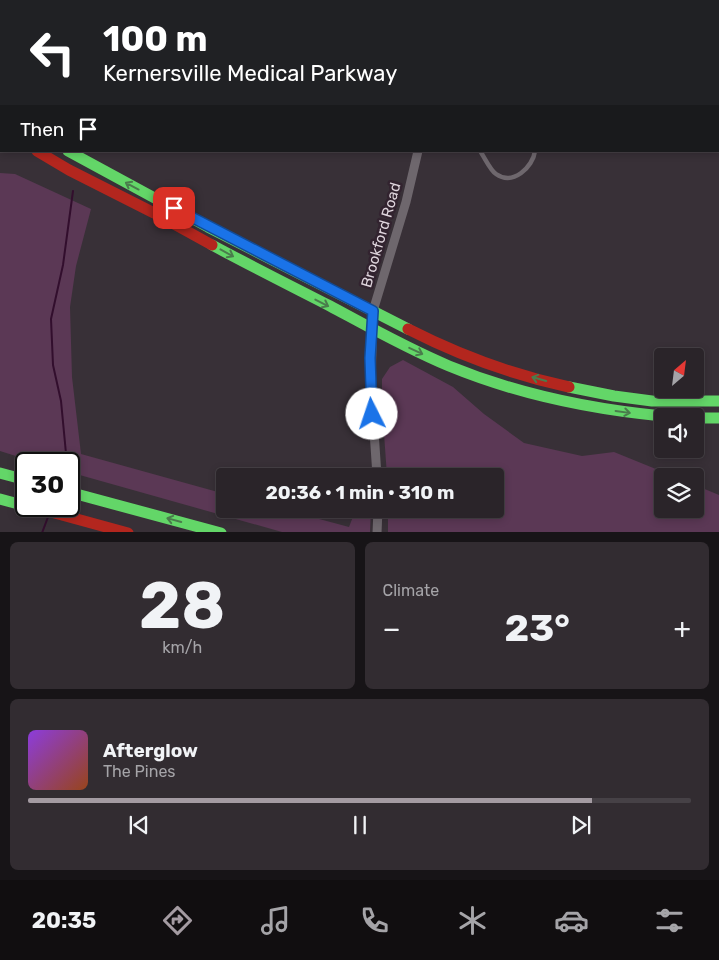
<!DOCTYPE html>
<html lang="en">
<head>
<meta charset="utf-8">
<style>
	body { margin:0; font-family:Rubik,sans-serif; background:#322c31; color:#f1f3f6; height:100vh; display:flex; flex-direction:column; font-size:19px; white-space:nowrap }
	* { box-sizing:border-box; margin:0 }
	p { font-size:16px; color:#a5a4a8 }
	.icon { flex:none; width:28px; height:28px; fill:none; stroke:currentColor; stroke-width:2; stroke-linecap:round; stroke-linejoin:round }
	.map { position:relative; height:532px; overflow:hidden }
	.sheet { display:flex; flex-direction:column; gap:10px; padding:10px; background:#171417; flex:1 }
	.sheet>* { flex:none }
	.guide { position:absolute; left:0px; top:0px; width:720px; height:152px; box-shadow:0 2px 8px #0003,0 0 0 1px #464146; background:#202124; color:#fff; overflow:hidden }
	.needle { width:32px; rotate:28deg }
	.fabs { position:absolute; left:654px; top:348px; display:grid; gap:10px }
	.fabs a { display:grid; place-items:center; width:50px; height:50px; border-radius:5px; background:#2a2429; box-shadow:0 2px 8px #0003,0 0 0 1px #464146; font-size:25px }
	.speed { position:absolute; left:15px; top:452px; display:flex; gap:10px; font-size:25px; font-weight:700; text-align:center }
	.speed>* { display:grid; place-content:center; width:65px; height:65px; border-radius:50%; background:#2a2429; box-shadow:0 2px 8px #0003,0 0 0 1px #464146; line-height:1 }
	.speed .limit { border:2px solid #111; border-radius:8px; background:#fff; color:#111 }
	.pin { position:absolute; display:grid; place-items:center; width:42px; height:42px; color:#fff; margin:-21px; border-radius:10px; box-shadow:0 2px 8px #0006 }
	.me { position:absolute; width:55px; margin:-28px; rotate:356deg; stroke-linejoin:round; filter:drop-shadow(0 0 4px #0008) }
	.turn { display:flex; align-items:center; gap:18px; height:105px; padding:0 20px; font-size:22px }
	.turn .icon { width:65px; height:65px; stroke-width:2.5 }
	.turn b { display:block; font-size:35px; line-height:42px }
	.then { display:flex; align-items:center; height:48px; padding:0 20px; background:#0003; gap:10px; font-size:19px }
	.big { font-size:38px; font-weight:700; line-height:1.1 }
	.sheet .card { flex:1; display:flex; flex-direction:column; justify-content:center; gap:8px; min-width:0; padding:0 18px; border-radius:8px; background:#322c31 }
	.sheet .dial { align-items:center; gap:0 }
	.dial b { font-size:65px; line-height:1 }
	.song { display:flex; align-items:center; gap:15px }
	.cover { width:60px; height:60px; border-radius:8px; background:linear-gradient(135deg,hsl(270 70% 55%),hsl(20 70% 35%)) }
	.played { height:5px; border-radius:2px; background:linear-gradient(90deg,#a49ba2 85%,#464146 85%) }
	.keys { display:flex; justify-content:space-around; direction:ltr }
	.heat { display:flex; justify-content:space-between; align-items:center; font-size:28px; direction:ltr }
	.sheet .tiles { flex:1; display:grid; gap:10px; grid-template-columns:1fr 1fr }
	.card:last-child { grid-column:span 2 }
	.trip { position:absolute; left:216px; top:468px; width:288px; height:50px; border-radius:5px; background:#2a2429; box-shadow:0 2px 8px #0003,0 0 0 1px #464146; font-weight:700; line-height:50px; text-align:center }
	.dock { display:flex; height:80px; justify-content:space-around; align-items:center; background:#110e10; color:#a5a4a8 }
	.dock .icon { width:35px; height:35px }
	.dock .current { color:#a49ba2 }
	.dock b { font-size:22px; color:#f1f3f6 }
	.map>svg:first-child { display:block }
	.green { fill:#5b3855 }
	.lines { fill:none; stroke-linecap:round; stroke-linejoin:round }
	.stream { stroke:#320e2d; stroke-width:2 }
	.lane { stroke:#6e676d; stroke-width:4.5 }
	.street { stroke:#6e676d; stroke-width:9 }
	.fast { stroke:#63d668; stroke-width:11 }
	.jam { stroke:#b3261e; stroke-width:11 }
	.oneway { stroke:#4a7c4c }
	.route-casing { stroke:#114b97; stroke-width:12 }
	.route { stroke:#1a73e8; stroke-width:9 }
	.labels { text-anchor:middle; stroke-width:5; stroke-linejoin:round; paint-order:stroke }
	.street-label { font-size:15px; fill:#ded4dc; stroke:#32232f }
</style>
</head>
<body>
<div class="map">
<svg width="719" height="533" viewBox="0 0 719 533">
	<rect width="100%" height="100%" fill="#383037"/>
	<!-- green -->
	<path class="green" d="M0,173L15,174L91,209L76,266L70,307L72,377L81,454L225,494V509H282L349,527L356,509H371L370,532H282L69,472V464H41L0,451Z
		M403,360L453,387L484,414L524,443L582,456L614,452L673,476H662V509H695V485L719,495V532H388V509H495V476H387L382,405V379L390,367Z"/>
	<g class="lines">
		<!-- stream -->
		<path class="stream" d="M67,464L61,401L53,365L51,319L63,265L73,191
			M42,533L48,517"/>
		<!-- lane -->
		<path class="lane" d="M185,0L187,1
			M21,1V0
			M88,1V0
			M199,1L200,0
			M238,1L239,0
			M480,151C485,158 490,170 496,174C513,186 533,167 535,151"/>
		<!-- street -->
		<path class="street" d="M223,1V0
			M384,1V0
			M377,476L371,386L373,311L406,202L418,151
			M377,533L378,509"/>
		<!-- fast -->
		<path class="fast" d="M0,101L1,102
			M0,122L1,123
			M68,151L208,227L408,329
			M212,245C251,266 291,286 330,306C369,327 408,349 449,366C517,394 589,409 662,416
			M569,387L614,396L652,401H719
			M695,418H719
			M0,473L26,480
			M69,492L221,533
			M0,499L26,506"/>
		<!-- jam -->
		<path class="jam" d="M37,151L69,170L154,213L212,245
			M408,329C459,355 513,375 569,387
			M29,506L128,533"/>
	</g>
	<!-- one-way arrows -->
	<defs><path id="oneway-shaft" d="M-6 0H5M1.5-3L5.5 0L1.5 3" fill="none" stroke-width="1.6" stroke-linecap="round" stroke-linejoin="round" transform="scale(1.25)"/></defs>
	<g class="oneway">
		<use href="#oneway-shaft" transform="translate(132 186) rotate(-152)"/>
		<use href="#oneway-shaft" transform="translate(227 253) rotate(29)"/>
		<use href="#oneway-shaft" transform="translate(322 303) rotate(27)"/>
		<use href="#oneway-shaft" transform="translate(416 351) rotate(25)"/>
		<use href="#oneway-shaft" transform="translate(539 379) rotate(-164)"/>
		<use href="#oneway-shaft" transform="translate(623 412) rotate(8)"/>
		<use href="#oneway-shaft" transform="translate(174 520) rotate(-165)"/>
	</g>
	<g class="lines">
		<!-- route casing -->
		<g class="route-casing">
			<path id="route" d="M174,208L373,311L370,358L372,414"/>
		</g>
		<!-- route -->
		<use href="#route" class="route"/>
	</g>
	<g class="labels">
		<!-- street labels -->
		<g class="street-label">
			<text transform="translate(381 235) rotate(-74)" y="5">Brookford Road</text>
		</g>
	</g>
</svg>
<div class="fabs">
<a><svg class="needle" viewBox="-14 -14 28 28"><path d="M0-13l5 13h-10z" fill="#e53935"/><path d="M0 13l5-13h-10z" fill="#a5a4a8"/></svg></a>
<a><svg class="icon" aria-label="sound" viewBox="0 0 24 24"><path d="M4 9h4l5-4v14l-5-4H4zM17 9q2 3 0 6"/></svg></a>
<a><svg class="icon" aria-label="layers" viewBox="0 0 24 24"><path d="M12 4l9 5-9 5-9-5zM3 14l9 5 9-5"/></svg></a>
</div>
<div class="speed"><div class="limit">30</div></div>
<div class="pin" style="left:174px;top:208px;background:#d93025"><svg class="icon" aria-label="arrive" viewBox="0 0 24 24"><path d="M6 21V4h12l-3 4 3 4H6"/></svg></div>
<svg class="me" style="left:372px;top:414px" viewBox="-20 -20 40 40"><circle r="19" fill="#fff"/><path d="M0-13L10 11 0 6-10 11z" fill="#1a73e8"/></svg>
<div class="trip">20:36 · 1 min · 310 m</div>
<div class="guide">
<div class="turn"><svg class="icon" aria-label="left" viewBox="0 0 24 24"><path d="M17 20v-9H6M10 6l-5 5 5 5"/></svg><div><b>100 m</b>Kernersville Medical Parkway</div></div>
<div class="then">Then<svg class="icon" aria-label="arrive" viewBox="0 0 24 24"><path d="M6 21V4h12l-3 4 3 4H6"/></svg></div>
</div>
</div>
<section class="sheet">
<div class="tiles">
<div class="card dial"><b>28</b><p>km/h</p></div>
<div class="card"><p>Climate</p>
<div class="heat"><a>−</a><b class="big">23°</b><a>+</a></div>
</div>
<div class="card">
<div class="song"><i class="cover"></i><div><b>Afterglow</b><p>The Pines</p></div></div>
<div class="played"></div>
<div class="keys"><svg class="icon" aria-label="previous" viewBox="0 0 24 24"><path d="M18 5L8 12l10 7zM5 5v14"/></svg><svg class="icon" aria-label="pause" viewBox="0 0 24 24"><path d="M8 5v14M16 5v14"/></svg><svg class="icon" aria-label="next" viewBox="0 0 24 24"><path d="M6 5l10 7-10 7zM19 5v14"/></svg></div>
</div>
</div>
</section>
<nav class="dock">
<b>20:35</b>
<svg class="icon current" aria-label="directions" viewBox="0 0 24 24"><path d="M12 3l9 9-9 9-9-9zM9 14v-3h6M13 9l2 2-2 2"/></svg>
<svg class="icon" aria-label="music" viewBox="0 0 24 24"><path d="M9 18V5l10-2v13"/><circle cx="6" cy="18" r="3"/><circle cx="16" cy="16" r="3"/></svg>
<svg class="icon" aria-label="phone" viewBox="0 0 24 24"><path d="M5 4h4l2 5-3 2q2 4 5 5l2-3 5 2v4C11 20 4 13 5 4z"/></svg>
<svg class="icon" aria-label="climate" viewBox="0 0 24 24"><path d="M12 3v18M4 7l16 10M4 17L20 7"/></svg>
<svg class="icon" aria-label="car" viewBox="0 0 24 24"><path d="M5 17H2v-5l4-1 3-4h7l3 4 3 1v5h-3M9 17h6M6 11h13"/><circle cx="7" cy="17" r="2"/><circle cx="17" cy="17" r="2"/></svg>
<svg class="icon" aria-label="filters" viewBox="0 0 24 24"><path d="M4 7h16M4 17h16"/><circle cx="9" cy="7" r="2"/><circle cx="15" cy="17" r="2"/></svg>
</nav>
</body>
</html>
